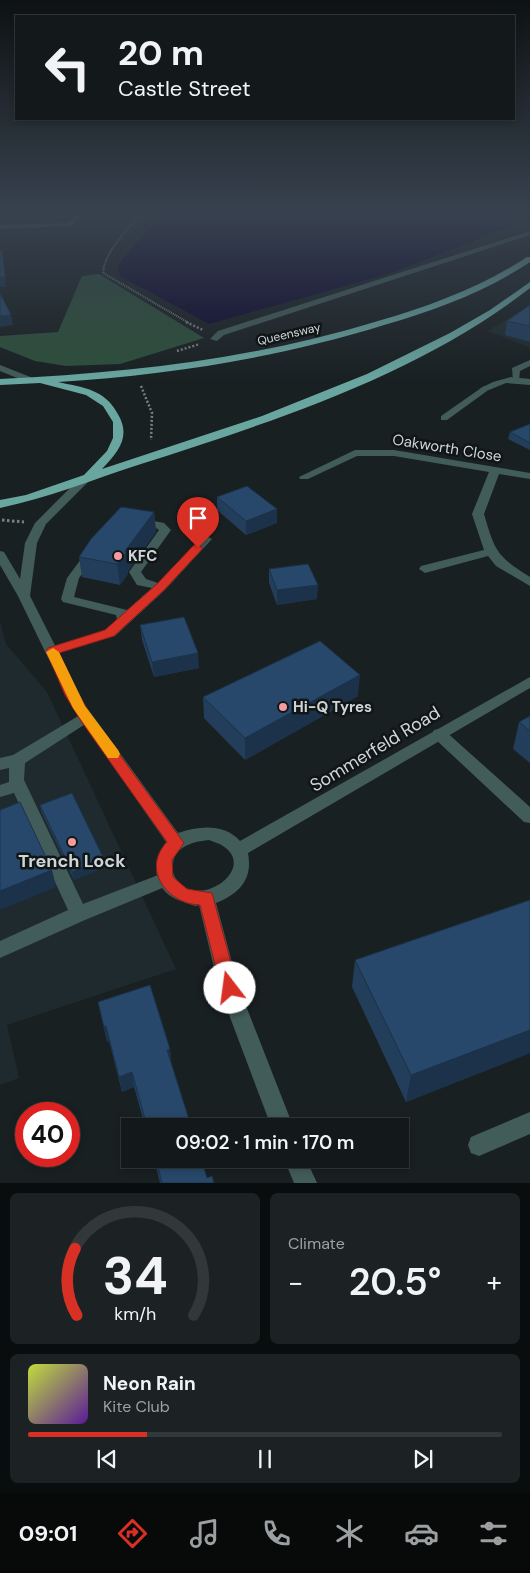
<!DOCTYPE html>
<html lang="en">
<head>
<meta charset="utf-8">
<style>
	body { margin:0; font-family:"DM Sans",sans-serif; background:#1c2123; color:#f1f3f6; height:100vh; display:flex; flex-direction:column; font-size:19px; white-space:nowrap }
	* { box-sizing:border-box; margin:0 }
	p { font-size:16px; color:#9da0a2 }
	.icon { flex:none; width:28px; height:28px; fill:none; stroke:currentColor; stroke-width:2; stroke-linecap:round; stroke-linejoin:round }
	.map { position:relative; height:1183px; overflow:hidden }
	.side { display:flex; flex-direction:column; gap:10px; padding:10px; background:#0a0d0e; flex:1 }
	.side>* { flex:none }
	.top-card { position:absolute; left:15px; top:15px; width:500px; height:105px; border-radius:0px; box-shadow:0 2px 8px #0003,0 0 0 1px #323739; background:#13181a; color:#f1f3f6; overflow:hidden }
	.speed { position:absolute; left:15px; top:1102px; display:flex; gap:10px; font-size:25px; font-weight:700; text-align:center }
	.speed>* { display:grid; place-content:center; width:65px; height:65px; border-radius:50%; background:#13181a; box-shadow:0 2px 8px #0003,0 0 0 1px #323739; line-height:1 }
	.speed .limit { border:8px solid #d22; background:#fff; color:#111 }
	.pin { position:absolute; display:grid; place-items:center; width:42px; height:42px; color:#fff; margin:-51px -21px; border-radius:50% 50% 50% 0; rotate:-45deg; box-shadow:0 0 5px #0007 }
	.pin .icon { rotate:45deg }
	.me { position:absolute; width:55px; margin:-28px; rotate:345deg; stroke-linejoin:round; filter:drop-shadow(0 0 4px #0008) }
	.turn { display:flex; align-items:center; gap:18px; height:105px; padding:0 20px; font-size:22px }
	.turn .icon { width:65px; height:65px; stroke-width:2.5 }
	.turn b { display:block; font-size:35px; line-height:42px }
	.big { font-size:38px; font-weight:600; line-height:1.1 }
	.side .widget { flex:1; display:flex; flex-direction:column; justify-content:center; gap:8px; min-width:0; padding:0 18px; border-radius:8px; background:#1c2123 }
	.side .dial { align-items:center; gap:0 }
	.dial svg { height:130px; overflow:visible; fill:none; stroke:#323739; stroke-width:7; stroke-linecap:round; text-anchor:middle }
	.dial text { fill:#f1f3f6; stroke:none }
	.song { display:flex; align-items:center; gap:15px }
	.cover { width:60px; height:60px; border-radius:8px; background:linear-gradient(135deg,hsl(70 70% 55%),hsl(270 70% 35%)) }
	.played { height:5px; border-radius:2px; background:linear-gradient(90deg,#d93025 25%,#323739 25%) }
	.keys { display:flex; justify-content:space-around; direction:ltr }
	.heat { display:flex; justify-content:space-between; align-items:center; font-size:28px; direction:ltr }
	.side .tiles { flex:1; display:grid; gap:10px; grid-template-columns:1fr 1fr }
	.widget:last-child { grid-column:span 2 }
	.trip { position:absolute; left:121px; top:1118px; width:288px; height:50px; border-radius:0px; background:#13181a; box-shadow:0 2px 8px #0003,0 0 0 1px #323739; font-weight:600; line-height:50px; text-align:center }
	.tab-bar { display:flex; height:80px; justify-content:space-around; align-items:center; background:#080a0a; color:#9da0a2 }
	.tab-bar .icon { width:35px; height:35px }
	.tab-bar .selected { color:#d93025 }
	.tab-bar b { font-size:22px; color:#f1f3f6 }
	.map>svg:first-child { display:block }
	.built { fill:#1e2a2e }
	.green { fill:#2d4f3a }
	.water { fill:#0e092e }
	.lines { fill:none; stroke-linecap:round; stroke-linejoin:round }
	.path-far2 { stroke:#7a8082; stroke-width:2; stroke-dasharray:1 1; stroke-linecap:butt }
	.path-far1 { stroke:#7a8082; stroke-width:2.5; stroke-dasharray:2 2; stroke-linecap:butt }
	.path { stroke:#7a8082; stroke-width:3; stroke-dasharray:2.5 2.5; stroke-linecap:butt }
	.service { fill:#425c59; fill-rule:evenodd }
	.minor { fill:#425c59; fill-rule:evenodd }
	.tertiary { fill:#425c59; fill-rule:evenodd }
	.trunk { fill:#69a6a0; fill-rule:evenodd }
	.wall { fill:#223e5b }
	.shaded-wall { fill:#1b324a }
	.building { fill:#27486a; stroke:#1b324a }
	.route { fill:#d93025; stroke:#8d1f18 }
	.slow { fill:#f59e0b }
	.poi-dot { fill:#f59b9e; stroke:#101618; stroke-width:2 }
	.labels { text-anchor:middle; stroke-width:5; stroke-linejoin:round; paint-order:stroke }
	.far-street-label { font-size:12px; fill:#d0d5d6; stroke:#101618 }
	.street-label { font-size:15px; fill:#d0d5d6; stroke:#101618 }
	.poi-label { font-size:15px; font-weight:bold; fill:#d0d5d6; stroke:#101618; text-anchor:start }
	.near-street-label { font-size:18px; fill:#d0d5d6; stroke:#101618 }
	.near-poi-label { font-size:18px; font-weight:bold; fill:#d0d5d6; stroke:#101618 }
</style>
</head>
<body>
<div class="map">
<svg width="530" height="1183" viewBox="0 0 530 1183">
	<rect width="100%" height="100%" fill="#192022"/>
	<!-- built -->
	<path class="built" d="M530,305V348L488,331Z
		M0,621L6,644L47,692L176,969L7,1025L19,1078L0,1085Z"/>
	<!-- green -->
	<path class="green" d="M99,274L204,338L120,364L66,366L35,361L0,347V336L58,332L82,276Z"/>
	<!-- water -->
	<path class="water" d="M160,215H527L509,227L391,273L209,324L120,276L118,267C129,247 149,235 160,215Z"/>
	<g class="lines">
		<!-- path-far2 -->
		<path class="path-far2" d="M139,215C126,232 105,251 103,273L189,323"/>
		<!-- path-far1 -->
		<path class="path-far1" d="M186,322L203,330
			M177,351L200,344
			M141,386L152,413L151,440"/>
		<!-- path -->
		<path class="path" d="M2,520L24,522"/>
		<!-- service -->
		<path class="service" d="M75,215H82L72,225H68V223Z
			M530,360V366L520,371L519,380H513L512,368Z
			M484,386L487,387V391L447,420H441V416Z
			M138,518L164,523L171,530L141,572L146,579L158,583L202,537L206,536L212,539L165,590L115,636L52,655L47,654L45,651L47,648L105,630L117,619L116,615L63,602L61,599L67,578L87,551H95L97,554L79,578L74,597L127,610L152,588L137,585L129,572L159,530L156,528L134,523L132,521L134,519Z
			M85,712L90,713L92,717L90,721L25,763L24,780L83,904L166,872L172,874L175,879L172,884L85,920L0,958V941L68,910L14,793L0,797V785L9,782V768L0,770V758L13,755Z
			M530,1112V1134L479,1156L471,1153L468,1145L471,1137Z"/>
		<!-- minor -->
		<path class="minor" d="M72,223V225L70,226L0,229V225Z
			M530,231V235L224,335L217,341L210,339L218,331Z
			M511,377L530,379V385L506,383L484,392L479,389L493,382Z
			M355,450H394L530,473V479L499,474L484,514C495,552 497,556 530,577V586L496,566L488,556L425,573L419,569L421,566L484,550L472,514L489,472L394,456H357L308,479H300L299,477Z
			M439,729L444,730L530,807V823L524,822L434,738L432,734L434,730Z"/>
		<!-- tertiary -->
		<path class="tertiary" d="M0,365L33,378L34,380L30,383L27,382L0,371Z
			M85,476L90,479L89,481L46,524L37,543L30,596L85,705L178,833C199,826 224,823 240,841L530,677V688L248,853C253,879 240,893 216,903L239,988L293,1126H271L219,988L199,905L195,906C186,903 176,900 169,895C151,881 154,858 166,842L72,707L18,596L0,565V551L4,552L20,579L25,543L35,523L81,477ZM209,840C213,842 219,843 223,846C260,870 191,916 173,873C170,849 188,842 209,840Z
			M284,1159H306L317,1183H294Z"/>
		<!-- trunk -->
		<path class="trunk" d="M527,257H530V262C485,292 435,310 384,325C278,358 169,375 58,382C70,385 82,386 93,391C103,395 111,402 116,411C132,435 120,450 102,469L262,416L367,374L450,333L490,310L530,282V288C418,375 275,421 141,464C94,479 48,498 0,508V500L26,495L84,475L107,451L113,438V422L103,406L86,395L40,383L0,385V379C128,373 254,359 378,321C430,306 481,287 527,257Z"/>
	</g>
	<!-- wall -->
	<path class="wall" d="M530,305V342L505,335L507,321Z
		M530,424V450L508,439L510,432Z
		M217,497L277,523L246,535L217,510Z
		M154,512L156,532L128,571V574L120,585L82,577L79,557Z
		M269,569L317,599L277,605L269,583Z
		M140,625L199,668L154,677L142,640Z
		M358,696L245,760L204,718L203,697Z
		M530,716V763L513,749L519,722Z
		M40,805L104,859L105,867L74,880L42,813Z
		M530,900V1053L406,1102L352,987L355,960Z
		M98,1002L170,1049L171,1063L191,1126H145L134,1087L122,1092L109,1041L107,1042Z
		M154,1159H201L207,1178L214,1183H160Z"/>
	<!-- shaded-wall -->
	<path class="shaded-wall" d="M2,250L6,287H0V277Z
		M11,315L13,325L0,327V316Z
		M277,509V523L246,535V521Z
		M154,512L156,532L128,571V574L120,585L117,564L125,551Z
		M318,585L317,599L277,605V590Z
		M198,653L199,668L154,677L152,662Z
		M360,675L358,696L245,760V738Z
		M104,859L105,867L74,880L72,872Z
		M52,870L56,887L0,910V891Z
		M106,1026L109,1041L107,1042L104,1027Z
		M530,1030V1053L406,1102L411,1075Z
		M170,1049L171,1065L167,1050Z
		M132,1072L134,1087L122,1092L119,1077Z"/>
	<!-- building -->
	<path class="building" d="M0,250H2L5,277H0Z
		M0,293L11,315L0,316Z
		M530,305V326L507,321Z
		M530,424V443L510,432Z
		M247,486L277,509L246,521L217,497Z
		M121,507L154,512L125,551L126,553L117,564L79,557L91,539Z
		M308,564L318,585L277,590L269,569Z
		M184,617L198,653L152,662L140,625Z
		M320,641L360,675L245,738L203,697Z
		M530,716V731L519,722Z
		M72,793L104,859L72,872L40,805Z
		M20,802L52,870L0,891V810Z
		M530,900V1030L411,1075L355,960Z
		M150,985L170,1049L167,1050L191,1126H147L132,1072L119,1077L106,1026L104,1027L98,1002Z
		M156,1159H201L207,1178L212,1176L214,1183H162Z"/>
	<!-- sky -->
	<linearGradient id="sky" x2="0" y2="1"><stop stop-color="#0e1213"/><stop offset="0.56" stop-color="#38424f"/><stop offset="1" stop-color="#38424f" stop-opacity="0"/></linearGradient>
	<rect width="530" height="381" fill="url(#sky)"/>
	<!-- route -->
	<path class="route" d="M194,545H198L203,548L165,589L114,636L59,653L78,694L90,714L184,843L172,860L173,877L187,889L212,893L238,988L236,994L230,996L223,994L221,988L200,905C167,904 141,869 167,842L81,721L65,695L46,651L48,648L105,630L157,584Z"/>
	<!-- slow -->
	<path class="slow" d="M53,648L59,652L85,706L118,750L120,754L118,758H108L73,708L46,652Z"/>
	<!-- markers -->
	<g class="poi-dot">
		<circle cx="118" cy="556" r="5"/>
		<circle cx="283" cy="707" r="5"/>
		<circle cx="72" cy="842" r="5"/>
	</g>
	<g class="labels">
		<!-- far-street labels -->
		<g class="far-street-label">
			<text transform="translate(289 334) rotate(-13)" y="4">Queensway</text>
		</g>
		<!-- street labels -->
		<g class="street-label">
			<text transform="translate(447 448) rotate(9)" y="5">Oakworth Close</text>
		</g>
		<!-- poi labels -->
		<g class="poi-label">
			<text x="128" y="561">KFC</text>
			<text x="293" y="712">Hi-Q Tyres</text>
		</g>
		<!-- near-street labels -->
		<g class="near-street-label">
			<text transform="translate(375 749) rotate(-31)" y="6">Sommerfeld Road</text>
		</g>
		<!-- near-poi labels -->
		<g class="near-poi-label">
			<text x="72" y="867">Trench Lock</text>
		</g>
	</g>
</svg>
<div class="speed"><div class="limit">40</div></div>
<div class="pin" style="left:198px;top:548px;background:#d93025"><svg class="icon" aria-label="arrive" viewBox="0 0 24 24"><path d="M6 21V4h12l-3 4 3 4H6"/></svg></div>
<svg class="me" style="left:230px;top:988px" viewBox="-20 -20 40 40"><circle r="19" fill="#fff"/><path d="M0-13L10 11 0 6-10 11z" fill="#d93025"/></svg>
<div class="trip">09:02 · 1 min · 170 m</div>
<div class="top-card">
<div class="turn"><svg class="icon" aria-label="left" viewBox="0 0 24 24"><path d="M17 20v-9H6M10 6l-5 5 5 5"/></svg><div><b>20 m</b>Castle Street</div></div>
</div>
</div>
<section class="side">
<div class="tiles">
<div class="widget dial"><svg viewBox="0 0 100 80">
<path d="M14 69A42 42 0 1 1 86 69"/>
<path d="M14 69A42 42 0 0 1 13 28" stroke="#d93025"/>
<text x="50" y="56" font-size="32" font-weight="700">34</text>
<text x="50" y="72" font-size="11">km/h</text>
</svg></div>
<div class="widget"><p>Climate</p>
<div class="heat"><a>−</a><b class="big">20.5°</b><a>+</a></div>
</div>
<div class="widget">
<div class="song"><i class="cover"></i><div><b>Neon Rain</b><p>Kite Club</p></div></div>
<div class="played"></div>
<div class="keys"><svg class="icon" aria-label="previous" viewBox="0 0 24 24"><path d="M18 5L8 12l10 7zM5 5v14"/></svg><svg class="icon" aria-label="pause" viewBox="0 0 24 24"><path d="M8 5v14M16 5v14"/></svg><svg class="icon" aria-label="next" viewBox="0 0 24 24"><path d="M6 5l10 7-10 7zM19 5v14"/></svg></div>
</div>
</div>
</section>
<nav class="tab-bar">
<b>09:01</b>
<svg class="icon selected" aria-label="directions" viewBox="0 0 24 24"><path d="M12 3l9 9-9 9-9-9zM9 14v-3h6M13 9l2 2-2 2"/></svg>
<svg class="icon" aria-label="music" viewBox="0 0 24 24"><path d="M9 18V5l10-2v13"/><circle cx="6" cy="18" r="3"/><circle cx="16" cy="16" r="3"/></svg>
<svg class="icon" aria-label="phone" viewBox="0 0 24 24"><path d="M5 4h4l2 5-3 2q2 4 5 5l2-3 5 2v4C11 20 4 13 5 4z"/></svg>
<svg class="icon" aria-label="climate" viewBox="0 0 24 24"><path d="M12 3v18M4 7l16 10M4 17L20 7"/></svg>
<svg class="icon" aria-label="car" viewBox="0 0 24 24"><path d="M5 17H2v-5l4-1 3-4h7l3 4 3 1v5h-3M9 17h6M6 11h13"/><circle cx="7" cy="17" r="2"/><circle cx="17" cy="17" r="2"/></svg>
<svg class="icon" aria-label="filters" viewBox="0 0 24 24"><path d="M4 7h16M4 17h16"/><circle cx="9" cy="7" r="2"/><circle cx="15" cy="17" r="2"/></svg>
</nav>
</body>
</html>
